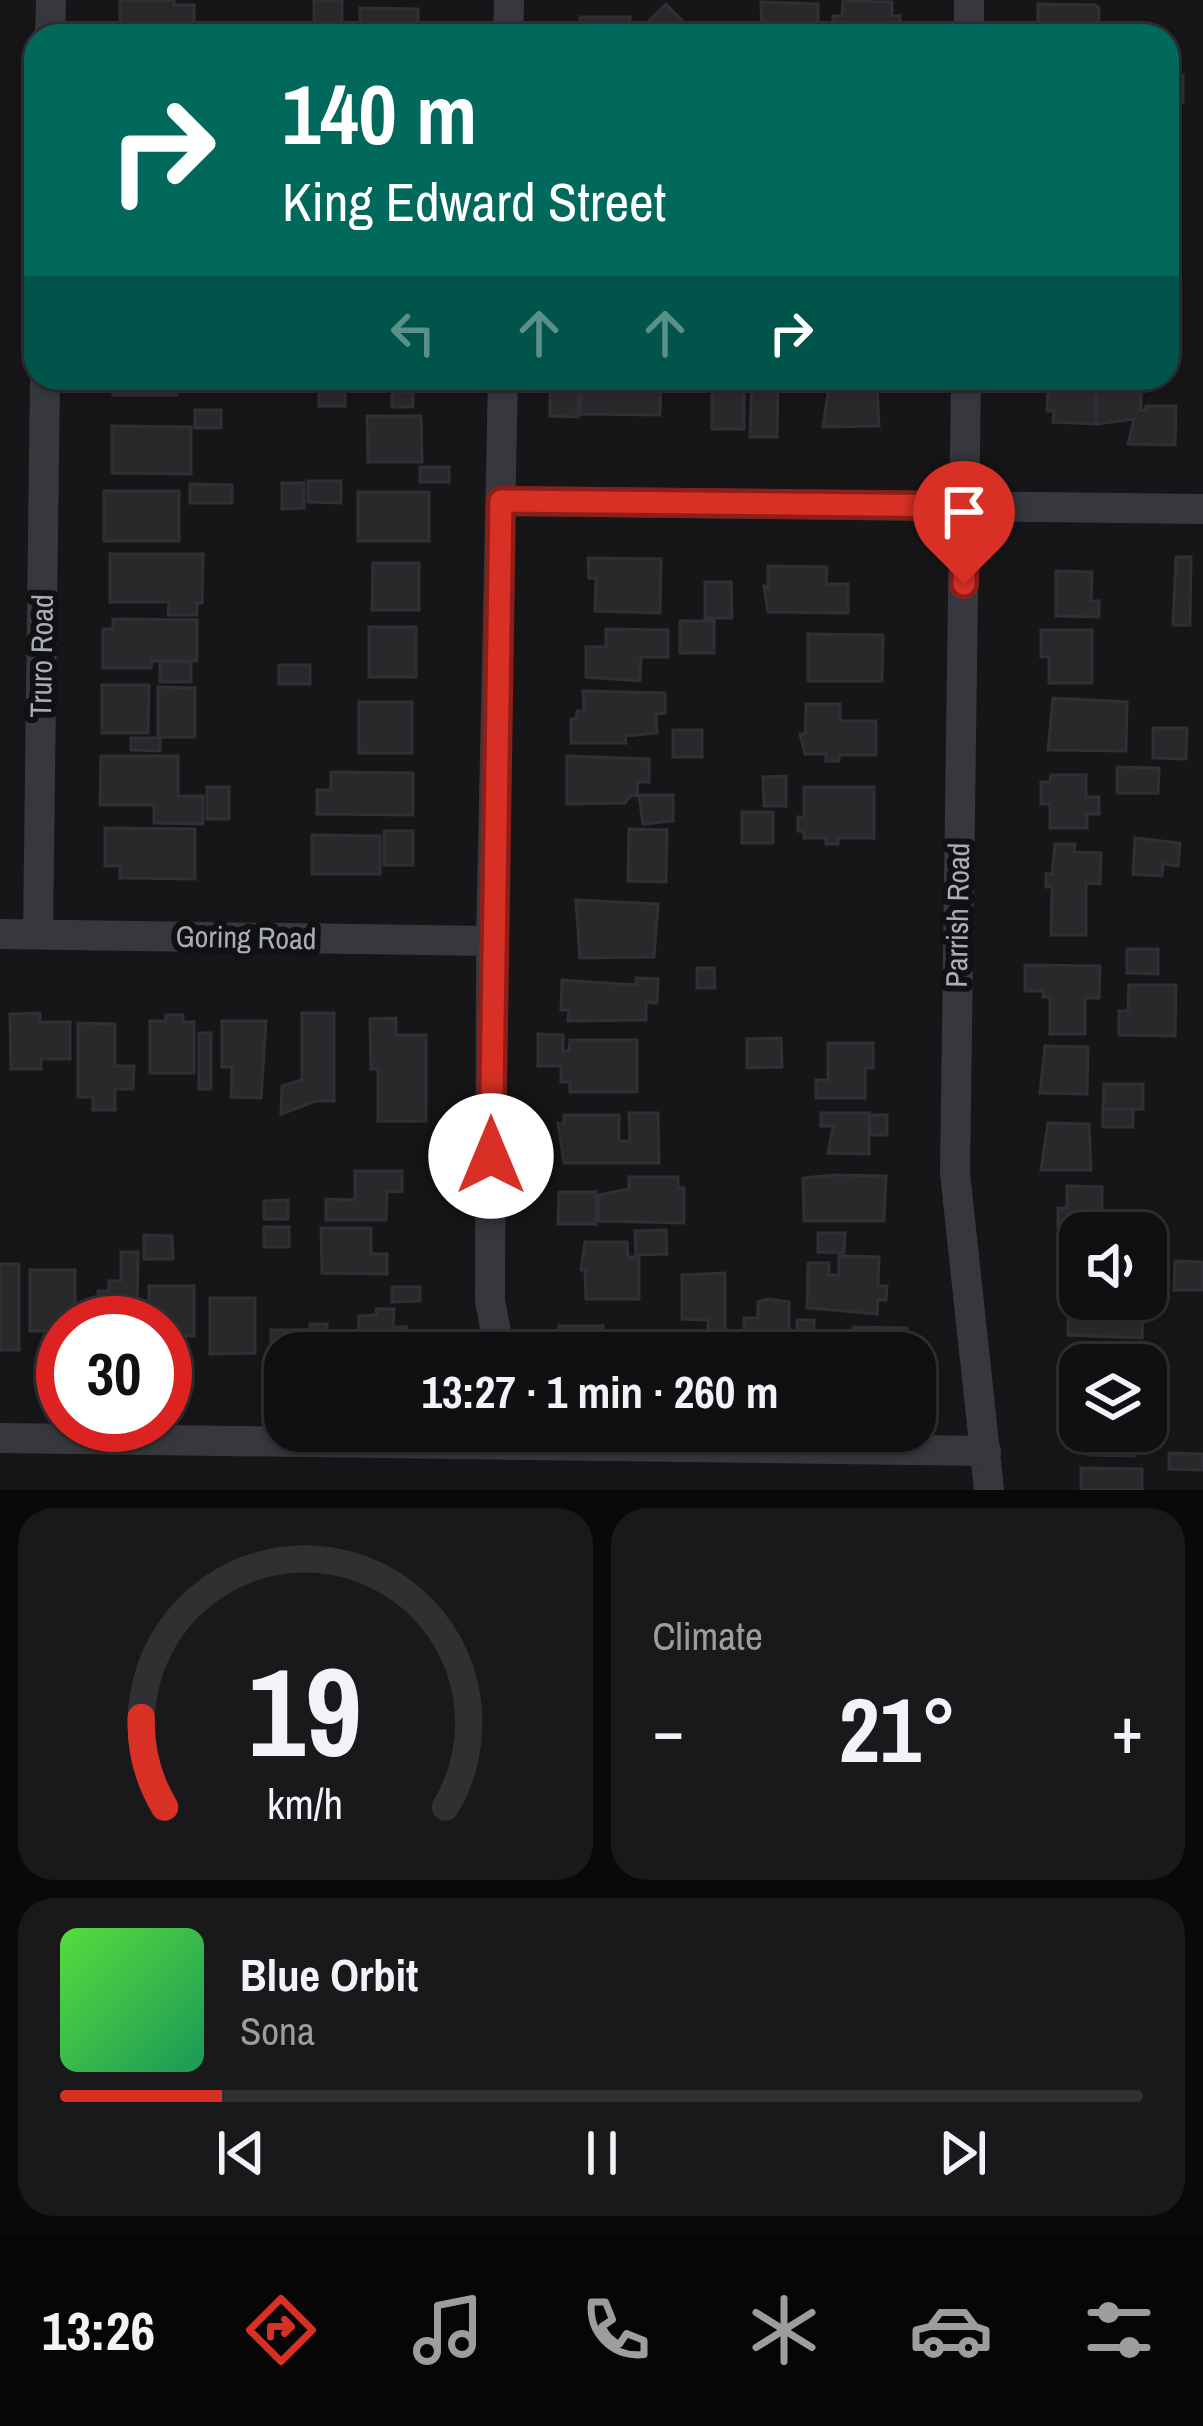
<!DOCTYPE html>
<html lang="en">
<head>
<meta charset="utf-8">
<style>
	body { margin:0; font-family:"Archivo Narrow",sans-serif; background:#19191b; color:#f1f3f6; height:100vh; display:flex; flex-direction:column; font-size:45px; white-space:nowrap }
	* { box-sizing:border-box; margin:0 }
	p { font-size:39px; color:#9c9d9f }
	.icon { flex:none; width:66px; height:66px; fill:none; stroke:currentColor; stroke-width:2; stroke-linecap:round; stroke-linejoin:round }
	.map { position:relative; height:1490px; overflow:hidden }
	.sheet { display:flex; flex-direction:column; gap:18px; padding:18px; background:#09090a; flex:1 }
	.sheet>* { flex:none }
	.guide { position:absolute; left:24px; top:24px; width:1155px; height:366px; border-radius:36px; box-shadow:0 3px 9px #0004,0 0 0 3px #303032; background:#00695c; color:#fff; overflow:hidden }
	.tools { position:absolute; left:1059px; top:1212px; display:grid; gap:24px }
	.tools a { display:grid; place-items:center; width:108px; height:108px; border-radius:24px; background:#101012; box-shadow:0 3px 9px #0004,0 0 0 3px #303032; font-size:60px }
	.speed { position:absolute; left:36px; top:1296px; display:flex; gap:24px; font-size:60px; font-weight:700; text-align:center }
	.speed>* { display:grid; place-content:center; width:156px; height:156px; border-radius:50%; background:#101012; box-shadow:0 3px 9px #0004,0 0 0 3px #303032; line-height:1 }
	.speed .limit { border:18px solid #d22; background:#fff; color:#111 }
	.pin { position:absolute; display:grid; place-items:center; width:102px; height:102px; color:#fff; margin:-123px -51px; border-radius:50% 50% 50% 0; rotate:-45deg; box-shadow:0 0 12px #0007 }
	.pin .icon { rotate:45deg }
	.me { position:absolute; width:132px; margin:-66px; rotate:0deg; stroke-linejoin:round; filter:drop-shadow(0 0 9px #0008) }
	.turn { display:flex; align-items:center; gap:42px; height:252px; padding:0 60px; font-size:54px }
	.turn .icon { width:156px; height:156px; stroke-width:2.5 }
	.turn b { display:block; font-size:84px; line-height:102px }
	.lanes { display:flex; align-items:center; height:114px; padding:0 60px; background:#0003; justify-content:center; gap:60px; direction:ltr }
	.lanes .off { opacity:.35 }
	.big { font-size:90px; font-weight:700; line-height:1.1 }
	.sheet .card { flex:1; display:flex; flex-direction:column; justify-content:center; gap:18px; min-width:0; padding:0 42px; border-radius:36px; background:#19191b }
	.sheet .dial { align-items:center; gap:0 }
	.dial svg { height:312px; overflow:visible; fill:none; stroke:#303032; stroke-width:7; stroke-linecap:round; text-anchor:middle }
	.dial text { fill:#f1f3f6; stroke:none }
	.song { display:flex; align-items:center; gap:36px }
	.cover { width:144px; height:144px; border-radius:18px; background:linear-gradient(135deg,hsl(110 70% 55%),hsl(150 70% 35%)) }
	.played { height:12px; border-radius:6px; background:linear-gradient(90deg,#d93025 15%,#303032 15%) }
	.keys { display:flex; justify-content:space-around; direction:ltr }
	.heat { display:flex; justify-content:space-between; align-items:center; font-size:66px; direction:ltr }
	.sheet .tiles { flex:1; display:grid; gap:18px; grid-template-columns:1fr 1fr }
	.card:last-child { grid-column:span 2 }
	.trip { position:absolute; left:264px; top:1332px; width:672px; height:120px; border-radius:36px; background:#101012; box-shadow:0 3px 9px #0004,0 0 0 3px #303032; font-weight:700; line-height:120px; text-align:center }
	.dock { display:flex; height:192px; justify-content:space-around; align-items:center; background:#060607; color:#9c9d9f }
	.dock .icon { width:84px; height:84px }
	.dock .current { color:#d93025 }
	.dock b { font-size:54px; color:#f1f3f6 }
	.map>svg:first-child { display:block }
	.building { fill:#29292c; stroke:#303034; stroke-width:3 }
	.lines { fill:none; stroke-linecap:round; stroke-linejoin:round }
	.minor { stroke:#37383d; stroke-width:30 }
	.route-casing { stroke:#8d1f18; stroke-width:30 }
	.route { stroke:#d93025; stroke-width:21 }
	.labels { text-anchor:middle; stroke-width:12; stroke-linejoin:round; paint-order:stroke }
	.street-label { font-size:30px; fill:#a8adb8; stroke:#111113 }
</style>
</head>
<body>
<div class="map">
<svg width="1203" height="1490" viewBox="0 0 1203 1490">
	<rect width="100%" height="100%" fill="#161618"/>
	<!-- building -->
	<path class="building" d="M120,0H174V5H194V36H120Z
		M314,0H342V34L314,33Z
		M843,1L892,2V16H900V28H891V36H842V25H833V16H842Z
		M761,2L818,4V28L794,29L795,36H762Z
		M666,4L686,25L675,36H581L580,17H630V25L640,24V30Z
		M1038,4L1095,5L1099,8V36H1038Z
		M360,8L418,9V23H427V36H360Z
		M1167,75H1183V102L1167,105Z
		M113,378H177V395H113Z
		M356,378H419V391L356,390Z
		M550,378H579L578,417L550,416Z
		M661,378L660,415L580,414L583,378Z
		M752,381H778L777,437H750Z
		M319,383L345,384V406H319Z
		M1048,383H1096V424L1053,422L1054,411H1047Z
		M1096,383H1141V410L1146,411V406H1176L1175,445L1128,444L1134,419L1096,424Z
		M877,384L879,426L823,427L829,386Z
		M712,391H744V429H712Z
		M392,392H413V407H392Z
		M195,410H221V428H195Z
		M367,416H421L422,462H368Z
		M112,426L191,427V474L112,473Z
		M420,467H449V482H420Z
		M308,481H341V503L308,502Z
		M282,483H304V508L282,509Z
		M190,484L232,485V503H190Z
		M104,491H179V541H104Z
		M358,492H429V541H358Z
		M110,554H203L202,603H197V615H168L169,602H110Z
		M1176,557H1191L1190,625H1173Z
		M588,558L661,559L660,613L595,611L596,578H589Z
		M373,563H419V610H372Z
		M768,566L827,567L826,584H848V613L768,612L764,586L768,587Z
		M1056,571L1092,572L1091,601H1099V617L1056,616Z
		M705,582H731L732,618H705Z
		M113,619L197,620V661H152L151,668H103V629H113Z
		M680,621H714V653H680Z
		M369,627H416V677H369Z
		M606,629L668,630V657H641L640,681L586,677V647H606Z
		M1041,630H1092V683H1049V656L1041,657Z
		M808,634L883,635L882,681H808Z
		M160,662H191V682H160Z
		M279,665H310V684H279Z
		M102,685H149L148,733H102Z
		M158,687L195,688V737H158Z
		M583,691L665,693V713L656,714L657,733L625,736L626,743H571V719H576L577,711H584Z
		M1053,698L1127,702L1126,751L1048,750Z
		M359,702H412V753H359Z
		M806,704H840V721H876V755H839V761H826V754H805L800,734H805Z
		M1153,728H1187L1186,759L1153,758Z
		M673,730H702V757H673Z
		M131,738H160V751L131,750Z
		M101,756H178V796H203V824L154,823V805H100Z
		M567,756L649,759V782H638L637,796L631,795L625,803L567,804Z
		M1117,767L1159,768L1158,793H1117Z
		M331,772L413,773V815L317,814V790H331Z
		M1051,775H1086V797H1099V814H1087V828H1050V804H1041V782H1050Z
		M786,776V806H764L763,777Z
		M207,787H229V819H207Z
		M804,787H874V838H838V844H826V838H804V831H798V817H804Z
		M639,795H673V821L643,824Z
		M742,812H773V843H742Z
		M105,828L195,829V879L120,878V866H105Z
		M629,829L667,830L666,882L628,881Z
		M384,831H413V865H384Z
		M312,835L380,836V874H312Z
		M1135,838L1180,843L1178,866L1163,864L1162,876L1133,874Z
		M1055,844H1075L1074,852L1101,853L1100,884L1086,883V935H1051L1052,887H1046V874H1052Z
		M576,900L658,904L654,957L580,958Z
		M1127,949H1158V974L1127,973Z
		M1025,965L1100,966L1099,998H1085V1034H1050V997H1043V991H1025Z
		M697,968H714L715,988H697Z
		M636,978L658,979L657,1003L646,1002V1020L568,1021L569,1010H561L562,980L636,985Z
		M1129,985H1176L1175,1036L1119,1035V1011H1128Z
		M40,1013V1022H70V1059H41V1069H11L10,1014Z
		M302,1013H334V1101H316L281,1114L282,1086L302,1080Z
		M166,1015H183V1022H194V1073H150V1021H166Z
		M396,1018V1035H426V1121H378V1069H371L370,1019Z
		M222,1021H266L261,1098L231,1097L232,1067H222Z
		M78,1023L115,1024V1066H134L133,1089H115V1110H93V1097H78Z
		M199,1033H211V1089H199Z
		M538,1034L563,1035V1051H569L570,1040H637V1092H570V1082H561V1066H538Z
		M781,1038L782,1067L747,1068V1039Z
		M828,1043H873V1068H865V1098H816V1080H828Z
		M1045,1046L1088,1047L1087,1094L1040,1093Z
		M1104,1084H1143V1109H1103Z
		M1103,1109H1133V1127H1103Z
		M629,1113H658L659,1163H564L558,1123L564,1124V1115H619V1141H630Z
		M821,1113H869V1154L828,1153L833,1126H821Z
		M870,1115H887V1135H870Z
		M1048,1123L1089,1124L1091,1170H1041Z
		M355,1171H402V1192L387,1191L386,1220H326V1199L355,1200Z
		M834,1175L886,1176L884,1221H804L803,1178Z
		M629,1177H678V1188H684V1223L599,1221V1195L629,1189Z
		M1067,1186L1102,1187V1211H1117V1228L1080,1235L1079,1228L1058,1227V1208H1067Z
		M559,1192H596V1224H558Z
		M288,1200V1219H264V1201Z
		M264,1227H289V1247H264Z
		M321,1228H371V1254H387V1274L322,1273Z
		M666,1230L667,1254L636,1255L635,1231Z
		M818,1233H845L844,1253L818,1252Z
		M144,1235L172,1236L173,1259H144Z
		M1062,1241H1080V1285H1070V1271L1062,1270Z
		M585,1242H627L628,1257H639V1299H586L585,1270H581Z
		M121,1252H138L137,1323H92V1313H98V1291H109V1281H121Z
		M839,1256L879,1257L878,1286H887L886,1300H878L877,1314L807,1308L808,1263H829V1275H839Z
		M1175,1261L1203,1262V1290H1174Z
		M0,1264H19V1350H0Z
		M30,1270H75V1323H63V1331H30Z
		M725,1273V1332H708V1320L682,1319V1275Z
		M149,1286H194V1336H165V1323H149Z
		M392,1287H420V1301L392,1302Z
		M1068,1294L1143,1304L1142,1338L1068,1335Z
		M210,1298H255V1353L210,1354Z
		M769,1299L789,1302V1353H744V1318H758V1302Z
		M376,1309H394L393,1327H407V1353H358L359,1316L377,1315Z
		M797,1320H814V1348H797Z
		M310,1324H327V1353H285V1371H271V1330H310Z
		M559,1326H603V1353H557Z
		M853,1327L907,1328V1353H852L848,1350Z
		M1077,1359L1147,1363L1146,1402V1365H1080V1384H1076Z
		M1078,1411L1080,1431H1146L1148,1413V1433H1134V1456L1088,1455V1440L1078,1439Z
		M1169,1453L1203,1454V1470L1169,1469Z
		M1081,1468L1142,1469V1490H1081Z"/>
	<g class="lines">
		<!-- minor -->
		<path class="minor" d="M50,36L51,0
			M508,36L509,0
			M969,36V0
			M966,378L955,1173L989,1490
			M501,501L1203,509
			M0,934L491,941
			M38,934L45,378
			M500,1353L490,1301L491,941L503,378
			M0,1438L986,1451"/>
	</g>
	<g class="lines">
		<!-- route casing -->
		<g class="route-casing">
			<path id="route" d="M491,1156L501,501L965,506L964,584"/>
		</g>
		<!-- route -->
		<use href="#route" class="route"/>
	</g>
	<g class="labels">
		<!-- street labels -->
		<g class="street-label">
			<text transform="translate(42 656) rotate(-89)" y="10">Truro Road</text>
			<text transform="translate(958 915) rotate(-89)" y="10">Parrish Road</text>
			<text transform="translate(246 938) rotate(1)" y="10">Goring Road</text>
		</g>
	</g>
</svg>
<div class="tools">
<a><svg class="icon" aria-label="sound" viewBox="0 0 24 24"><path d="M4 9h4l5-4v14l-5-4H4zM17 9q2 3 0 6"/></svg></a>
<a><svg class="icon" aria-label="layers" viewBox="0 0 24 24"><path d="M12 4l9 5-9 5-9-5zM3 14l9 5 9-5"/></svg></a>
</div>
<div class="speed"><div class="limit">30</div></div>
<div class="pin" style="left:964px;top:584px;background:#d93025"><svg class="icon" aria-label="arrive" viewBox="0 0 24 24"><path d="M6 21V4h12l-3 4 3 4H6"/></svg></div>
<svg class="me" style="left:491px;top:1156px" viewBox="-20 -20 40 40"><circle r="19" fill="#fff"/><path d="M0-13L10 11 0 6-10 11z" fill="#d93025"/></svg>
<div class="trip">13:27 · 1 min · 260 m</div>
<div class="guide">
<div class="turn"><svg class="icon" aria-label="right" viewBox="0 0 24 24"><path d="M7 20v-9h11M14 6l5 5-5 5"/></svg><div><b>140 m</b>King Edward Street</div></div>
<div class="lanes"><svg class="icon off" aria-label="left" viewBox="0 0 24 24"><path d="M17 20v-9H6M10 6l-5 5 5 5"/></svg><svg class="icon off" aria-label="ahead" viewBox="0 0 24 24"><path d="M12 20V5M6 11l6-6 6 6"/></svg><svg class="icon off" aria-label="ahead" viewBox="0 0 24 24"><path d="M12 20V5M6 11l6-6 6 6"/></svg><svg class="icon" aria-label="right" viewBox="0 0 24 24"><path d="M7 20v-9h11M14 6l5 5-5 5"/></svg></div>
</div>
</div>
<section class="sheet">
<div class="tiles">
<div class="card dial"><svg viewBox="0 0 100 80">
<path d="M14 69A42 42 0 1 1 86 69"/>
<path d="M14 69A42 42 0 0 1 8 46" stroke="#d93025"/>
<text x="50" y="56" font-size="32" font-weight="700">19</text>
<text x="50" y="72" font-size="11">km/h</text>
</svg></div>
<div class="card"><p>Climate</p>
<div class="heat"><a>−</a><b class="big">21°</b><a>+</a></div>
</div>
<div class="card">
<div class="song"><i class="cover"></i><div><b>Blue Orbit</b><p>Sona</p></div></div>
<div class="played"></div>
<div class="keys"><svg class="icon" aria-label="previous" viewBox="0 0 24 24"><path d="M18 5L8 12l10 7zM5 5v14"/></svg><svg class="icon" aria-label="pause" viewBox="0 0 24 24"><path d="M8 5v14M16 5v14"/></svg><svg class="icon" aria-label="next" viewBox="0 0 24 24"><path d="M6 5l10 7-10 7zM19 5v14"/></svg></div>
</div>
</div>
</section>
<nav class="dock">
<b>13:26</b>
<svg class="icon current" aria-label="directions" viewBox="0 0 24 24"><path d="M12 3l9 9-9 9-9-9zM9 14v-3h6M13 9l2 2-2 2"/></svg>
<svg class="icon" aria-label="music" viewBox="0 0 24 24"><path d="M9 18V5l10-2v13"/><circle cx="6" cy="18" r="3"/><circle cx="16" cy="16" r="3"/></svg>
<svg class="icon" aria-label="phone" viewBox="0 0 24 24"><path d="M5 4h4l2 5-3 2q2 4 5 5l2-3 5 2v4C11 20 4 13 5 4z"/></svg>
<svg class="icon" aria-label="climate" viewBox="0 0 24 24"><path d="M12 3v18M4 7l16 10M4 17L20 7"/></svg>
<svg class="icon" aria-label="car" viewBox="0 0 24 24"><path d="M5 17H2v-5l4-1 3-4h7l3 4 3 1v5h-3M9 17h6M6 11h13"/><circle cx="7" cy="17" r="2"/><circle cx="17" cy="17" r="2"/></svg>
<svg class="icon" aria-label="filters" viewBox="0 0 24 24"><path d="M4 7h16M4 17h16"/><circle cx="9" cy="7" r="2"/><circle cx="15" cy="17" r="2"/></svg>
</nav>
</body>
</html>
